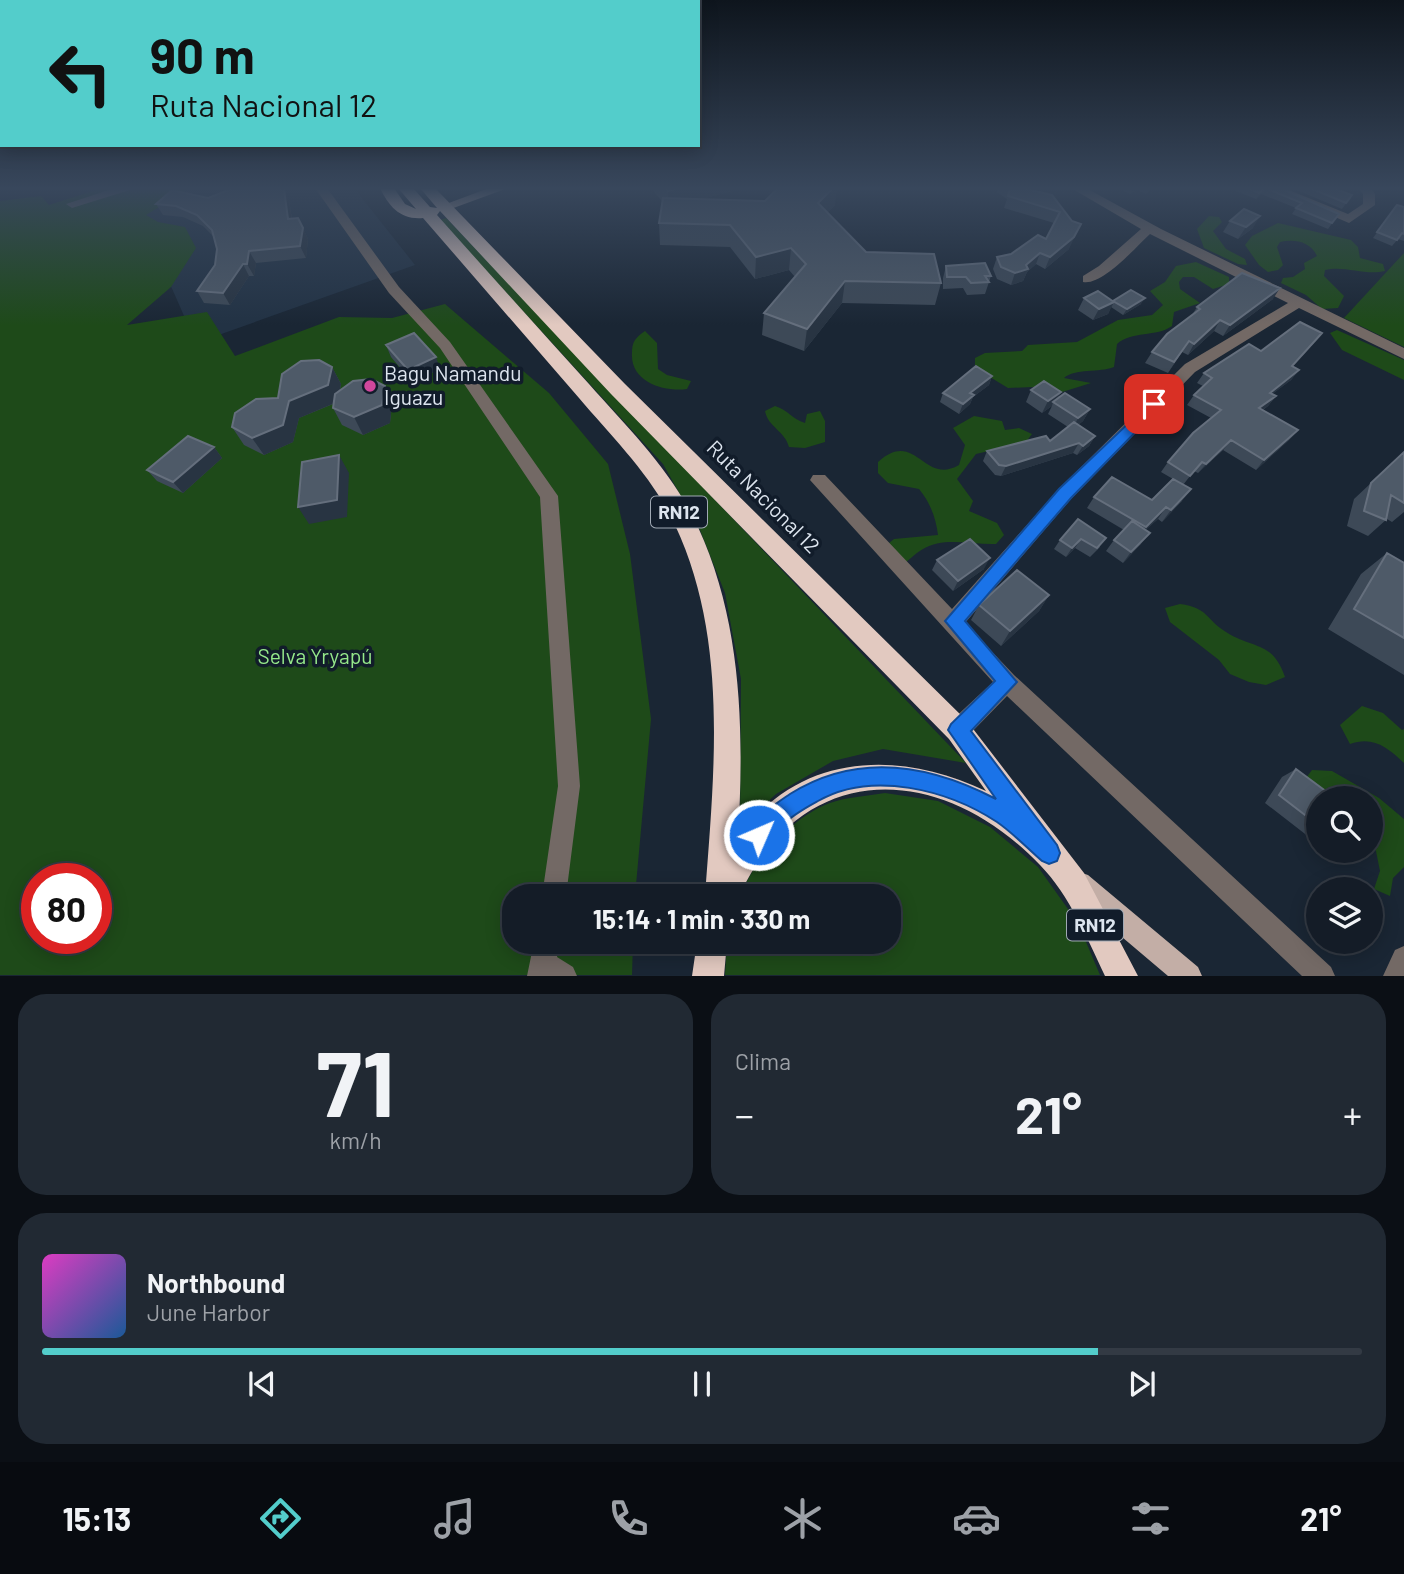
<!DOCTYPE html>
<html lang="es">
<head>
<meta charset="utf-8">
<style>
	body { margin:0; font-family:Barlow,sans-serif; background:#212933; color:#f1f3f6; height:100vh; display:flex; flex-direction:column; font-size:26px; white-space:nowrap }
	* { box-sizing:border-box; margin:0 }
	p { font-size:23px; color:#9da1a7 }
	.icon { flex:none; width:38px; height:38px; fill:none; stroke:currentColor; stroke-width:2; stroke-linecap:round; stroke-linejoin:round }
	.map { position:relative; height:976px; overflow:hidden }
	.details { display:flex; flex-direction:column; gap:18px; padding:18px; background:#0b0f15; flex:1 }
	.details>* { flex:none }
	.hud { position:absolute; left:0px; top:0px; width:700px; height:147px; box-shadow:0 4px 18px #0003,0 0 0 2px #333a44; background:#53cdcb; color:#111; overflow:hidden }
	.controls { position:absolute; left:1306px; top:786px; display:grid; gap:14px }
	.controls a { display:grid; place-items:center; width:77px; height:77px; border-radius:50%; background:#141c27; box-shadow:0 4px 18px #0003,0 0 0 2px #333a44; font-size:35px }
	.speed { position:absolute; left:21px; top:863px; display:flex; gap:14px; font-size:35px; font-weight:700; text-align:center }
	.speed>* { display:grid; place-content:center; width:91px; height:91px; border-radius:50%; background:#141c27; box-shadow:0 4px 18px #0003,0 0 0 2px #333a44; line-height:1 }
	.speed .limit { border:10px solid #d22; background:#fff; color:#111 }
	.pin { position:absolute; display:grid; place-items:center; width:60px; height:60px; color:#fff; margin:-30px; border-radius:14px; box-shadow:0 4px 10px #0006 }
	.me { position:absolute; width:77px; margin:-38px; rotate:45deg; stroke-linejoin:round; filter:drop-shadow(0 0 5px #0008) }
	.turn { display:flex; align-items:center; gap:24px; height:147px; padding:0 35px; font-size:32px }
	.turn .icon { width:91px; height:91px; stroke-width:2.5 }
	.turn b { display:block; font-size:49px; line-height:60px }
	.big { font-size:52px; font-weight:700; line-height:1.1 }
	.details .widget { flex:1; display:flex; flex-direction:column; justify-content:center; gap:10px; min-width:0; padding:0 24px; border-radius:28px; background:#212933 }
	.details .dial { align-items:center; gap:0 }
	.dial b { font-size:91px; line-height:1 }
	.song { display:flex; align-items:center; gap:21px }
	.cover { width:84px; height:84px; border-radius:10px; background:linear-gradient(135deg,hsl(310 70% 55%),hsl(210 70% 35%)) }
	.played { height:7px; border-radius:4px; background:linear-gradient(90deg,#53cdcb 80%,#333a44 80%) }
	.keys { display:flex; justify-content:space-around; direction:ltr }
	.heat { display:flex; justify-content:space-between; align-items:center; font-size:38px; direction:ltr }
	.details .tiles { flex:1; display:grid; gap:18px; grid-template-columns:1fr 1fr }
	.widget:last-child { grid-column:span 2 }
	.trip { position:absolute; left:502px; top:884px; width:399px; height:70px; border-radius:28px; background:#141c27; box-shadow:0 4px 18px #0003,0 0 0 2px #333a44; font-weight:700; line-height:70px; text-align:center }
	.dock { display:flex; height:112px; justify-content:space-around; align-items:center; background:#080b10; color:#9da1a7 }
	.dock .icon { width:49px; height:49px }
	.dock .active { color:#53cdcb }
	.dock b { font-size:32px; color:#f1f3f6 }
	.map>svg:first-child { display:block }
	.built { fill:#223244 }
	.green { fill:#1e4a19; fill-rule:evenodd }
	.lines { fill:none; stroke-linecap:round; stroke-linejoin:round }
	.minor { fill:#736965; fill-rule:evenodd }
	.major { fill:#c3aea6; fill-rule:evenodd }
	.highway { fill:#e2c9c0; fill-rule:evenodd }
	.wall { fill:#3d4957 }
	.shaded-wall { fill:#283442 }
	.building { fill:#4e5a68; stroke:#656f7d; stroke-width:2 }
	.route { fill:#1a73e8; stroke:#114b97; stroke-width:2 }
	.hotel-dot { fill:#d1479c; stroke:#111c2a; stroke-width:2.5 }
	.labels { text-anchor:middle; stroke-width:7; stroke-linejoin:round; paint-order:stroke }
	.shield { fill:#111c2a; stroke:#a0a9b4; stroke-width:2 }
	.shield-label { font-size:19px; font-weight:bold; fill:#dde5ef }
	.poi-label { font-size:21px; fill:#dde5ef; stroke:#111c2a; text-anchor:start }
	.street-label { font-size:21px; fill:#dde5ef; stroke:#111c2a }
	.park-label { font-size:21px; fill:#95e88a; stroke:#111c2a }
</style>
</head>
<body>
<div class="map">
<svg width="1404" height="976" viewBox="0 0 1404 976">
	<rect width="100%" height="100%" fill="#1a2634"/>
	<!-- built -->
	<path class="built" d="M174,188H354L415,265L196,343L133,200Z"/>
	<!-- green -->
	<path class="green" d="M102,188H190L146,215L158,222L185,227L196,248L171,287L127,325L207,312L235,356L339,317L392,318L445,304L549,393L608,464L630,554L651,719L635,896H514V942H633L632,975H0V201L41,196L49,205ZM37,878H96V938H37Z
		M1209,216L1219,217L1222,222L1213,231L1226,249L1245,259L1247,265L1238,264L1204,248L1197,229Z
		M446,218L966,763L883,749L833,761L776,794L740,828L741,679L725,593L700,530L663,464L440,220Z
		M1278,223L1351,240L1358,247L1360,258L1383,264L1385,271C1365,276 1345,265 1325,270L1324,276L1344,296L1338,308L1322,309L1306,295L1281,283L1283,278L1293,277L1305,269L1304,263L1317,256C1310,241 1294,239 1280,242L1277,247L1283,265L1278,270L1268,272L1259,265L1245,245L1252,236Z
		M1404,253V347L1344,318Z
		M1196,262L1229,277V284L1213,289L1194,277H1183L1179,282L1180,289L1200,303L1174,312L1172,326C1157,337 1131,331 1117,344L1114,367C1099,373 1075,368 1064,378L1091,383L1059,393L1033,387L1008,388L975,368V358L985,353L1022,351L1028,345L1077,342L1118,320L1152,315L1163,305L1150,291L1165,282L1176,266Z
		M1337,330L1404,360V380L1342,350L1330,333Z
		M645,331L657,343L658,369L667,375L691,381L687,389C664,392 630,382 632,353C632,342 635,338 645,331Z
		M775,406C788,410 792,419 805,423L807,414L820,411L825,421V442L805,448L789,447C785,431 768,427 765,411Z
		M974,416L1002,421L1005,430L1019,428L1032,434L1026,442L976,454L957,479L973,501L969,511L997,523L1004,535L996,544C973,545 943,536 923,549C914,554 909,561 900,566L883,548L894,539L938,535C936,518 930,502 919,489L888,483L878,473V462C916,428 923,486 959,465L965,445L953,428Z
		M1180,604C1209,608 1205,619 1226,632C1254,650 1272,640 1285,677L1266,685L1249,682L1230,674L1219,660L1170,622L1165,608Z
		M1362,706L1383,713L1402,730L1404,729V763C1387,747 1373,736 1350,744L1340,725Z
		M1312,770L1332,771L1379,798L1404,819V867L1393,878L1390,896L1374,889L1380,871L1376,851L1370,843V798H1318L1303,782Z
		M885,793L938,801L990,827L1038,867L1078,923L1100,975H725L727,942H889V896H741C752,860 794,816 830,803C847,797 867,796 885,793Z"/>
	<g class="lines">
		<!-- minor -->
		<path class="minor" d="M115,188H136L72,208L66,204Z
			M315,188H327L399,287L450,342L558,496L580,786L566,896H542L558,786L540,497L440,348L389,293Z
			M1071,188H1086L1161,229L1404,348V359L1299,308L1195,372L1071,499L965,623L1014,675L1331,967L1335,976H1302L1007,696L966,738L958,741L950,738L947,730L950,722L993,682L810,480L813,475H825L952,609L1059,489L1185,364L1288,303L1150,234C1136,247 1102,286 1083,282V276L1099,266L1141,229Z
			M1267,188H1284L1348,214L1363,204V194L1358,188H1371L1375,194V205L1349,223Z
			M534,942H560L557,957L573,967L577,976H527Z
			M1404,946V976H1383L1395,950Z"/>
		<!-- major -->
		<path class="major" d="M489,188H508L448,210L438,207Z
			M1079,872L1088,875L1198,967L1202,976H1168L1070,893L1067,884L1070,875Z"/>
		<!-- highway -->
		<path class="highway" d="M380,188H394L405,204L416,209L398,188H413L430,207L437,208L420,188H435L625,384L967,721L1084,873L1138,976H1105C1087,938 1070,896 1040,865C942,763 804,756 739,896H705C714,773 729,640 675,525C653,477 613,438 579,398C527,338 475,278 423,218C401,220 389,207 380,188ZM440,211L611,394L949,739L986,791C899,749 797,752 738,839C744,733 743,625 698,527C673,472 628,428 589,384C538,328 487,271 437,215Z
			M697,942H727L724,976H692Z"/>
	</g>
	<!-- wall -->
	<path class="wall" d="M654,188H732V191L702,199L835,205L827,213L866,252L941,283L935,305L842,303L804,351L762,335L764,313L795,277L789,270L755,279L730,247L660,245L659,223L662,201L654,192Z
		M998,188H1030L1029,190L1072,221L1069,249L1045,269L1036,264L1027,272L1023,281L1011,285L997,279L993,269L997,257L1011,254L1046,239L1054,223L1004,208L1007,199L997,192Z
		M1118,188H1151L1146,194L1137,190L1130,194Z
		M1237,188H1280L1339,214L1328,229L1292,214L1296,208L1261,194L1256,199L1236,191Z
		M1292,188H1332L1352,195L1342,209Z
		M284,189L289,200L292,219L298,218L308,239L306,258L256,263L254,276H249L230,305L204,303L197,291L215,265L217,249L214,237L203,226L183,217L163,215L156,204Z
		M1397,205L1404,207V241L1398,239L1392,246L1373,238Z
		M1230,221L1253,228L1238,239L1223,232Z
		M946,266L991,276L985,294L967,295L963,288L943,289V278Z
		M1084,298L1113,301L1141,304L1123,315L1111,307L1108,314L1093,320L1078,310Z
		M1273,299L1223,336L1214,331L1188,355L1182,352L1168,373L1145,363L1152,352L1192,315L1197,307Z
		M1314,343L1292,366L1299,370L1291,380L1272,394L1276,396L1268,406L1263,410L1298,430L1289,440L1256,470L1223,450L1198,473L1194,471L1183,485L1182,501L1162,522L1158,519L1145,530L1141,544L1123,563L1106,551L1114,540L1124,530L1087,508L1094,497L1152,500L1173,479L1161,472L1168,462L1211,418L1187,405L1194,395L1203,386L1197,383L1204,373L1261,351Z
		M386,345L440,369L412,382L391,357Z
		M332,367L341,384L340,390L385,386L392,404L390,423L363,435L342,425L333,408V404L299,418L293,442L264,455L244,445L232,427L278,398Z
		M992,376L989,385L973,397L970,404L959,414L940,402L943,393Z
		M1031,390L1061,392L1057,400L1090,409L1083,421L1078,425L1095,436L1089,446L1077,455L1073,453L1001,476L995,475L983,461L987,451L1050,441L1068,427L1048,414L1052,406L1042,413L1026,402Z
		M214,447L222,458L183,493L157,481L147,470Z
		M1404,452V512L1392,522L1387,519L1368,536L1347,526L1354,499Z
		M1078,519L1100,547L1090,557L1075,548L1066,557L1054,549L1060,540Z
		M1387,553L1404,563V675L1328,629L1361,574Z
		M937,560L984,569L953,591L932,570Z
		M1049,595L1039,611L1001,646L971,620L979,605Z
		M1296,769L1318,798V844L1265,803L1282,777Z"/>
	<!-- shaded-wall -->
	<path class="shaded-wall" d="M678,188H732V191L669,208L668,191Z
		M833,188H837L835,205L815,225L818,203Z
		M1133,188H1138L1137,190L1130,194Z
		M284,189L289,200L293,231L288,219Z
		M1260,216L1253,228L1238,239L1246,227Z
		M1081,224L1069,249L1045,269L1050,257Z
		M303,228L308,239L306,258L300,246Z
		M791,248L789,270L755,279L756,257Z
		M249,251L256,263L254,276L247,264Z
		M1040,253L1036,264L1027,272L1023,281L1011,285L1015,273Z
		M243,264L249,276L230,305L223,293Z
		M845,281L842,303L804,351L807,329Z
		M1280,288L1273,299L1223,336L1230,325Z
		M1145,298L1141,304L1123,315L1127,309Z
		M1114,302L1108,314L1093,320L1099,309Z
		M1220,320L1214,331L1188,355L1194,344Z
		M1322,333L1314,343L1284,376L1292,366Z
		M436,357L440,369L412,382L408,370Z
		M332,367L341,384L337,402L299,418L293,442L264,455L252,438L289,401Z
		M1299,370L1291,380L1262,402L1270,393Z
		M992,376L989,385L973,397L970,404L959,414L963,404L970,393Z
		M385,386L392,404L390,423L363,435L354,417Z
		M1061,392L1055,403L1053,402L1052,406L1042,413L1048,401Z
		M1276,396L1268,406L1251,418L1259,408Z
		M1090,409L1083,421L1072,430L1078,418Z
		M1298,430L1289,440L1256,470L1264,460Z
		M1095,436L1089,446L1077,455L1083,446Z
		M1231,440L1223,450L1198,473L1206,464Z
		M1079,443L1073,453L1001,476L1006,466Z
		M214,447L222,458L183,493L173,482Z
		M339,455L349,473L347,517L309,524L298,507Z
		M1191,489L1182,501L1162,522L1171,510Z
		M1166,507L1158,519L1137,538L1146,527Z
		M1150,533L1141,544L1123,563L1131,552Z
		M1081,539L1075,548L1066,557L1072,548Z
		M990,558L984,569L953,591L958,581Z
		M1049,595L1039,611L1001,646L1010,631Z"/>
	<!-- building -->
	<path class="building" d="M234,188L284,189L288,219L298,218L303,228L300,246L249,251L247,264H243L223,293L197,291L215,265L217,249L212,230L197,215L176,206L156,204L172,190L208,198Z
		M666,188H678L668,191Z
		M778,188H833L818,203L866,252L934,254L941,283L845,281L807,329L764,313L806,264L791,248L756,257L730,225L659,223L663,198L765,201Z
		M1010,188H1022L1052,195L1072,221L1081,224L1074,237L1050,257L1040,253L1026,265L1028,269L1015,273L1001,267L997,257L1011,254L1038,235L1046,239L1060,212L1008,196Z
		M1248,188H1280L1339,214L1332,223L1296,208L1302,203L1265,188L1259,193Z
		M1310,188H1332L1352,195L1346,203Z
		M1397,205L1404,207V234L1402,233L1397,240L1377,232Z
		M1244,209L1260,216L1246,227L1230,221Z
		M985,263L991,276H985L989,282L971,283L966,277H947L946,266Z
		M1242,273L1280,288L1230,325L1220,320L1194,344L1189,341L1174,362L1152,352L1167,334L1200,309L1197,307Z
		M1131,290L1145,298L1127,309L1113,301Z
		M1098,291L1114,302L1099,309L1084,298Z
		M1300,322L1322,333L1292,366L1299,370L1270,393L1276,396L1259,408L1298,430L1264,460L1231,440L1206,464L1202,462L1190,476L1168,462L1193,433L1221,410L1194,395L1212,378L1204,373L1249,344L1261,351Z
		M414,333L436,357L408,370L386,345Z
		M319,360L332,367L328,385L289,401L283,425L252,438L232,427L235,413L256,399L278,398L282,374L301,361Z
		M976,366L992,376L970,393L974,395L963,404L943,393Z
		M371,379L385,386L382,405L354,417L333,408L335,394L353,381Z
		M1044,381L1061,392L1048,401L1031,390Z
		M1065,393L1090,409L1078,418L1053,402Z
		M1074,422L1095,436L1083,446L1079,443L1006,466L999,465L987,451L1046,436L1050,441Z
		M188,436L214,447L173,482L147,470Z
		M1404,452V503L1391,495L1386,520L1364,511L1371,483Z
		M339,455L337,500L298,507L302,462Z
		M1112,477L1152,500L1173,479L1191,489L1171,510L1166,507L1146,527L1094,497Z
		M1078,519L1106,538L1097,548L1081,539L1072,548L1060,540Z
		M1132,521L1150,533L1131,552L1114,540Z
		M970,539L990,558L958,581L937,560Z
		M1387,553L1404,563V638L1354,609Z
		M1017,570L1049,595L1010,631L979,605Z
		M1296,769L1335,798H1318V825L1279,795Z"/>
	<!-- sky -->
	<linearGradient id="sky" x2="0" y2="1"><stop stop-color="#0e151d"/><stop offset="0.58" stop-color="#38475c"/><stop offset="1" stop-color="#38475c" stop-opacity="0"/></linearGradient>
	<rect width="1404" height="325" fill="url(#sky)"/>
	<!-- route -->
	<path class="route" d="M1154,399L1162,404L1159,408L1071,498L965,621L1017,682L971,731L1057,845L1060,853L1057,861L1049,864L1042,861C1027,848 1013,833 997,822C948,790 872,770 818,801C807,807 792,815 783,825C774,832 770,841 759,846L752,843L748,835C756,816 774,805 790,794C857,752 929,764 996,799L948,730L951,724L995,681L945,621L1059,489Z"/>
	<!-- markers -->
	<circle class="hotel-dot" cx="370" cy="386" r="7"/>
	<g class="labels">
		<!-- shield labels -->
		<g class="shield">
			<rect x="651" y="496.5" width="56" height="31" rx="5"/>
			<rect x="1067" y="909.5" width="56" height="31" rx="5"/>
		</g>
		<g class="shield-label">
			<text x="679" y="519">RN12</text>
			<text x="1095" y="932">RN12</text>
		</g>
		<!-- poi labels -->
		<g class="poi-label">
			<text x="384" y="381">Bagu Namandu<tspan x="384" dy="24">Iguazu</tspan></text>
		</g>
		<!-- street labels -->
		<g class="street-label">
			<text transform="translate(763 497) rotate(45)" y="7">Ruta Nacional 12</text>
		</g>
		<!-- park labels -->
		<g class="park-label">
			<text x="315" y="664">Selva Yryapú</text>
		</g>
	</g>
</svg>
<div class="controls">
<a><svg class="icon" aria-label="search" viewBox="0 0 24 24"><circle cx="10" cy="10" r="6"/><path d="M15 15l6 6"/></svg></a>
<a><svg class="icon" aria-label="layers" viewBox="0 0 24 24"><path d="M12 4l9 5-9 5-9-5zM3 14l9 5 9-5"/></svg></a>
</div>
<div class="speed"><div class="limit">80</div></div>
<div class="pin" style="left:1154px;top:404px;background:#d93025"><svg class="icon" aria-label="arrive" viewBox="0 0 24 24"><path d="M6 21V4h12l-3 4 3 4H6"/></svg></div>
<svg class="me" style="left:759px;top:835px" viewBox="-20 -20 40 40"><circle r="17" fill="#1a73e8" stroke="#fff" stroke-width="3"/><path d="M0-11L8 9 0 5-8 9z" fill="#fff"/></svg>
<div class="trip">15:14 · 1 min · 330 m</div>
<div class="hud">
<div class="turn"><svg class="icon" aria-label="left" viewBox="0 0 24 24"><path d="M17 20v-9H6M10 6l-5 5 5 5"/></svg><div><b>90 m</b>Ruta Nacional 12</div></div>
</div>
</div>
<section class="details">
<div class="tiles">
<div class="widget dial"><b>71</b><p>km/h</p></div>
<div class="widget"><p>Clima</p>
<div class="heat"><a>−</a><b class="big">21°</b><a>+</a></div>
</div>
<div class="widget">
<div class="song"><i class="cover"></i><div><b>Northbound</b><p>June Harbor</p></div></div>
<div class="played"></div>
<div class="keys"><svg class="icon" aria-label="previous" viewBox="0 0 24 24"><path d="M18 5L8 12l10 7zM5 5v14"/></svg><svg class="icon" aria-label="pause" viewBox="0 0 24 24"><path d="M8 5v14M16 5v14"/></svg><svg class="icon" aria-label="next" viewBox="0 0 24 24"><path d="M6 5l10 7-10 7zM19 5v14"/></svg></div>
</div>
</div>
</section>
<nav class="dock">
<b>15:13</b>
<svg class="icon active" aria-label="directions" viewBox="0 0 24 24"><path d="M12 3l9 9-9 9-9-9zM9 14v-3h6M13 9l2 2-2 2"/></svg>
<svg class="icon" aria-label="music" viewBox="0 0 24 24"><path d="M9 18V5l10-2v13"/><circle cx="6" cy="18" r="3"/><circle cx="16" cy="16" r="3"/></svg>
<svg class="icon" aria-label="phone" viewBox="0 0 24 24"><path d="M5 4h4l2 5-3 2q2 4 5 5l2-3 5 2v4C11 20 4 13 5 4z"/></svg>
<svg class="icon" aria-label="climate" viewBox="0 0 24 24"><path d="M12 3v18M4 7l16 10M4 17L20 7"/></svg>
<svg class="icon" aria-label="car" viewBox="0 0 24 24"><path d="M5 17H2v-5l4-1 3-4h7l3 4 3 1v5h-3M9 17h6M6 11h13"/><circle cx="7" cy="17" r="2"/><circle cx="17" cy="17" r="2"/></svg>
<svg class="icon" aria-label="filters" viewBox="0 0 24 24"><path d="M4 7h16M4 17h16"/><circle cx="9" cy="7" r="2"/><circle cx="15" cy="17" r="2"/></svg>
<b>21°</b>
</nav>
</body>
</html>
